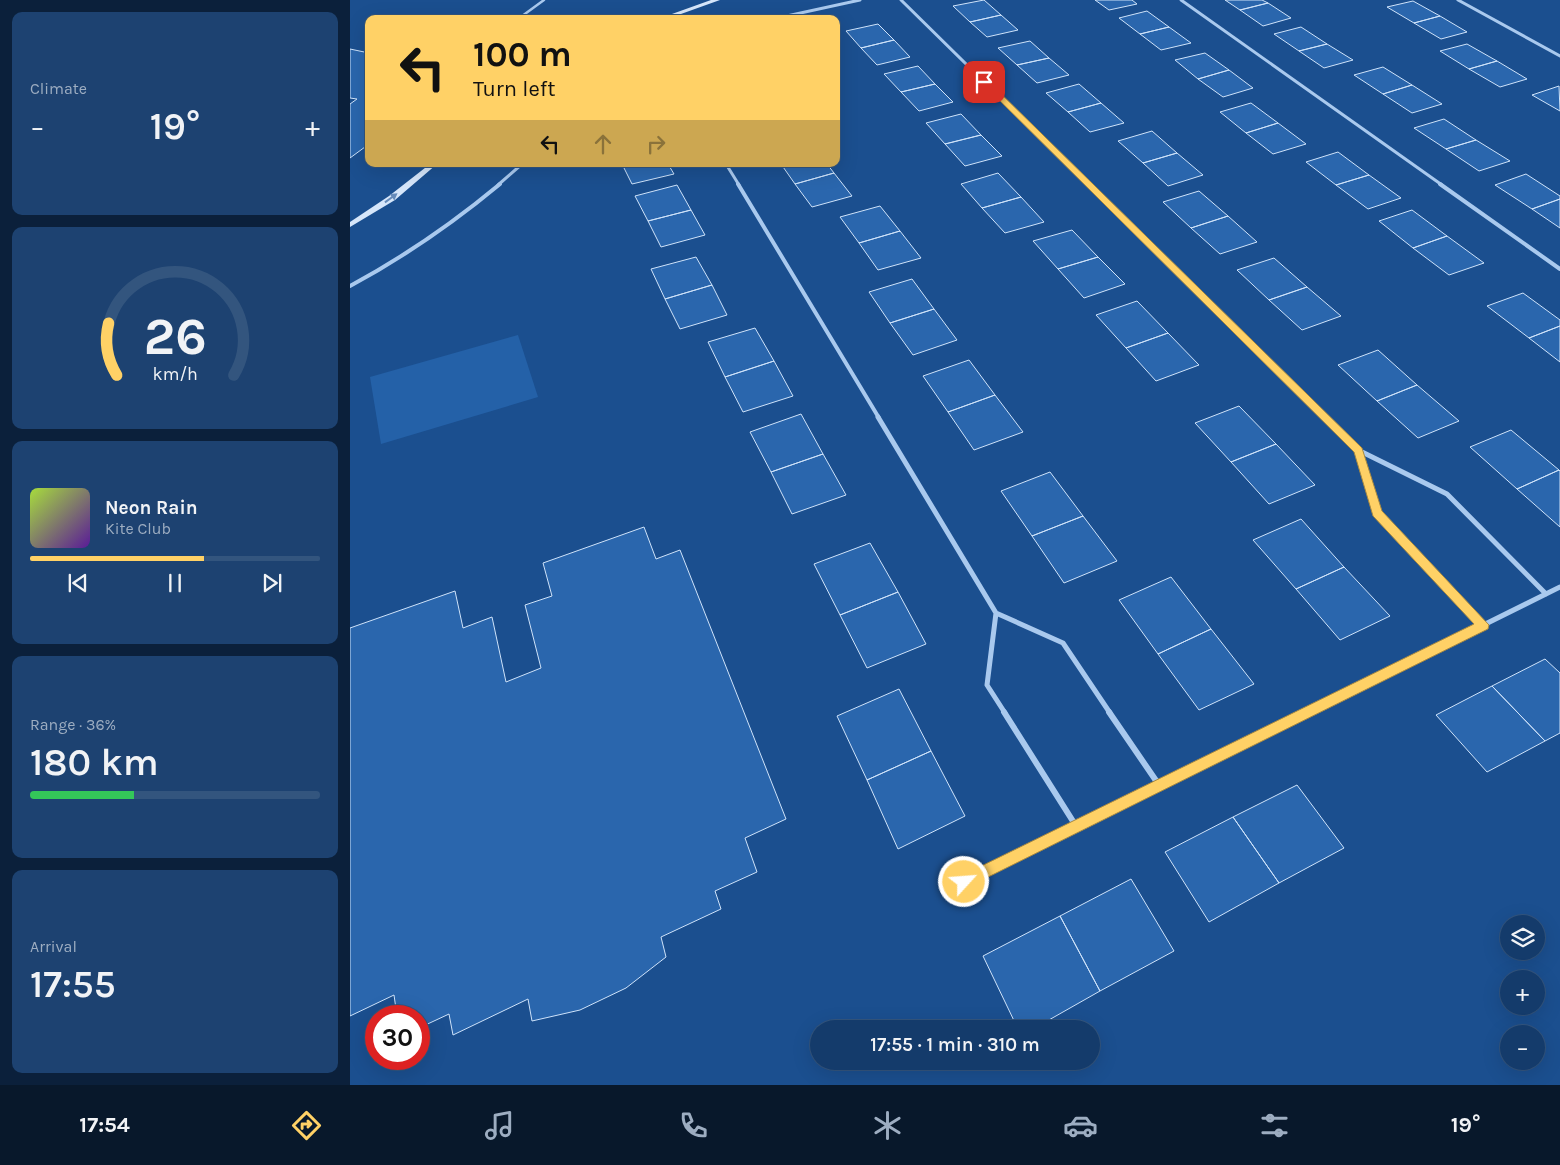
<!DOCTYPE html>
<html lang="en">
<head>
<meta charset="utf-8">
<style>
	body { margin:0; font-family:Karla,sans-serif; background:#1d4271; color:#f1f3f6; height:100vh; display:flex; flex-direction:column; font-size:19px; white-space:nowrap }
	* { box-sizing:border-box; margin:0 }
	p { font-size:16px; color:#9dadc1 }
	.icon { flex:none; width:28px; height:28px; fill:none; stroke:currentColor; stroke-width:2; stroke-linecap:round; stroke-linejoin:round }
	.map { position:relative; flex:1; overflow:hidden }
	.sheet { display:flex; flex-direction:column; gap:12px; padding:12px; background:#0b203b; width:350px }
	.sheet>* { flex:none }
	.hud { position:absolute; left:15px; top:15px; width:475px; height:152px; border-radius:10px; box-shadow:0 5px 20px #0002,0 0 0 1px #33557e; background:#ffd166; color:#111; overflow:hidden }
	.buttons { position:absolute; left:1150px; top:915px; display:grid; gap:10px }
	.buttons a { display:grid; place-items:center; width:45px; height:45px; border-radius:50%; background:#143b6b; box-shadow:0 5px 20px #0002,0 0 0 1px #33557e; font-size:25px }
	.speed { position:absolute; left:15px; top:1005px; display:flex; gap:10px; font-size:25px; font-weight:700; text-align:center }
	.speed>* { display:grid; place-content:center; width:65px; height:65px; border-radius:50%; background:#143b6b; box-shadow:0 5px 20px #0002,0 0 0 1px #33557e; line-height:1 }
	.speed .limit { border:8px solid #d22; background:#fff; color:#111 }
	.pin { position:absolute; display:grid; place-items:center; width:42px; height:42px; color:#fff; margin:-21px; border-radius:10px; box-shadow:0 2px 8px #0006 }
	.me { position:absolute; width:55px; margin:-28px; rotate:64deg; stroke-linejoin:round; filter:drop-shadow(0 0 4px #0008) }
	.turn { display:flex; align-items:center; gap:18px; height:105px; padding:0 25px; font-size:22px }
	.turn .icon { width:65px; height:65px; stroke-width:2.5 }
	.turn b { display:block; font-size:35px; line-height:42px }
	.lanes { display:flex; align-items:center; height:48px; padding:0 25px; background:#0003; justify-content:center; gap:25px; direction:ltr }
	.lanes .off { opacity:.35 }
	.big { font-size:38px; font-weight:600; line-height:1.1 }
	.sheet .tile { flex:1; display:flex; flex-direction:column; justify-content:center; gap:8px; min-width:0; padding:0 18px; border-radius:10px; background:#1d4271 }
	.sheet .dial { align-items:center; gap:0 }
	.dial svg { height:130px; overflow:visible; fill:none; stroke:#33557e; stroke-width:7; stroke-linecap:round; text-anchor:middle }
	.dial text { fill:#f1f3f6; stroke:none }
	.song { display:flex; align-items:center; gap:15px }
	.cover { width:60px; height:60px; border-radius:8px; background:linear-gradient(135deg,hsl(80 70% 55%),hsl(270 70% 35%)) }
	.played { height:5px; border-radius:2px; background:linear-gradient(90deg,#ffd166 60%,#33557e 60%) }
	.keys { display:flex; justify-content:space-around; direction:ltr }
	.heat { display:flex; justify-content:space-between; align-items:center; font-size:28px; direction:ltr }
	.charge { height:8px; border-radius:4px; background:linear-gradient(90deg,#34c759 36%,#33557e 0) }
	.trip { position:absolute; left:460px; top:1020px; width:290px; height:50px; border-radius:25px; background:#143b6b; box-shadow:0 5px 20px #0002,0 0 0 1px #33557e; font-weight:600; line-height:50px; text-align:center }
	.tabs { display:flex; height:80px; justify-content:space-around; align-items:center; background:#08182b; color:#9dadc1 }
	.tabs .icon { width:35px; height:35px }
	.tabs .active { color:#ffd166 }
	.tabs b { font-size:22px; color:#f1f3f6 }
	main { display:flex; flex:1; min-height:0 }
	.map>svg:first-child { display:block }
	.green { fill:#2461a8 }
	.building { fill:#2a66ad; stroke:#cfe3fa }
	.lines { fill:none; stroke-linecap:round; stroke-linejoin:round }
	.service { stroke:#a9c9ee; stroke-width:2.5 }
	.minor-far3 { stroke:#a9c9ee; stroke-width:3 }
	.minor-far2 { stroke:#a9c9ee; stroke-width:4 }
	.minor-far1 { stroke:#a9c9ee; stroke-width:5 }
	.minor { stroke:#a9c9ee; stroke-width:6 }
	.secondary { fill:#d6e6fa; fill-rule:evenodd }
	.oneway { fill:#668bba }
	.route { fill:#ffd166; stroke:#a68842 }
</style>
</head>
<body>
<main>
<section class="sheet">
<div class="tile"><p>Climate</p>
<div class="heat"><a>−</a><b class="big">19°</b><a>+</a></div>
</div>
<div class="tile dial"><svg viewBox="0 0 100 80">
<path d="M14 69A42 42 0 1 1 86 69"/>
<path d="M14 69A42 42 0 0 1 9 37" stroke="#ffd166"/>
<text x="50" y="56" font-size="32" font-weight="700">26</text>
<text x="50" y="72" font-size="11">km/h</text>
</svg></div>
<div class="tile">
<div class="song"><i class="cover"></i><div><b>Neon Rain</b><p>Kite Club</p></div></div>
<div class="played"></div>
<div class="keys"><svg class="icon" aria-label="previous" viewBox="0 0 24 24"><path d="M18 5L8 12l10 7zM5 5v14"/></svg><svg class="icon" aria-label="pause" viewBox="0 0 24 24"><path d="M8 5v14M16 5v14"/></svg><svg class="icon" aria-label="next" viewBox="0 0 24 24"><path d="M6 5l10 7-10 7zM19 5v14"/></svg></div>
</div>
<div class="tile"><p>Range · 36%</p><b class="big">180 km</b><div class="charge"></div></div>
<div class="tile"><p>Arrival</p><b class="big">17:55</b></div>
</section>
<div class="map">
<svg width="1210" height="1085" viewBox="0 0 1210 1085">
	<rect width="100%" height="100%" fill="#1b4f8f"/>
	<!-- green -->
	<path class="green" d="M168,335L188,397L31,444L20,377Z"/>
	<!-- building -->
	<path class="building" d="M634,0L651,15L620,22L603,6Z
		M745,0H782L787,4L759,10Z
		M875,0H912L918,3L890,10Z
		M1063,1L1090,16L1064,23L1037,7Z
		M918,3L941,18L913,26L890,10Z
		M797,11L819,27L790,34L769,18Z
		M651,15L668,30L637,37L620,22Z
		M1090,16L1117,32L1091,39L1064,23Z
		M528,24L544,40L511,48L496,31Z
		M819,27L841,43L811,50L790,34Z
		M951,27L977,44L949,51L924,34Z
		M544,40L560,57L527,65L511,48Z
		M680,41L699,58L667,65L648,48Z
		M977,44L1003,60L974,68L949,51Z
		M1117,44L1147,61L1119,69L1090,51Z
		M0,49L19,53V144L0,158V104L7,99L0,98Z
		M855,53L879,70L848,79L825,60Z
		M699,58L719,75L687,83L667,65Z
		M1147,61L1177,79L1150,87L1119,69Z
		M568,66L585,84L551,92L534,74Z
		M1033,67L1062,85L1033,94L1004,75Z
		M879,70L903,88L873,97L848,79Z
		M585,84L603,102L569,111L551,92Z
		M729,84L751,103L718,112L696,93Z
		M1062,85L1092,104L1062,113L1033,94Z
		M1209,86L1210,111L1182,95Z
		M751,103L774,123L740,132L718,112Z
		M901,103L928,123L896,133L870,112Z
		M611,114L631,135L595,144L576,123Z
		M1094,119L1126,140L1096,149L1064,128Z
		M928,123L956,144L923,154L896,133Z
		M802,131L827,153L793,163L768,141Z
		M631,135L652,156L615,166L595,144Z
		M1126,140L1160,161L1129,171L1096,149Z
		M988,152L1019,175L986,185L956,162Z
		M827,153L853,175L818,186L793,163Z
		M272,164H318L324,174L282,184Z
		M431,164H477L484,173L445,184Z
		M484,173L502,196L462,207L445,184Z
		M648,173L671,197L632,208L611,184Z
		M1176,174L1210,196V199L1182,209L1145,185Z
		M1019,175L1051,198L1018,209L986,185Z
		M327,185L341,210L298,221L285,196Z
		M849,191L878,216L841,228L813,202Z
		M671,197L694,222L655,233L632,208Z
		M1210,199V228L1182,209Z
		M530,206L550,231L509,243L490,217Z
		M341,210L355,235L311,247L298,221Z
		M1062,210L1097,236L1063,248L1029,221Z
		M878,216L907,242L870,254L841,228Z
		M722,230L748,257L708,269L683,241Z
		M550,231L571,258L528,270L509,243Z
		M1097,236L1134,263L1099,275L1063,248Z
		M346,257L362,285L315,299L301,269Z
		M748,257L775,284L734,298L708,269Z
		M924,258L957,287L919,300L887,270Z
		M562,279L584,309L540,323L519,292Z
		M362,285L377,315L330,329L315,299Z
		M957,287L991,316L952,330L919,300Z
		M1173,293L1210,320V326L1179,338L1137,306Z
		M787,301L818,333L776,348L746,315Z
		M584,309L607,340L563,355L540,323Z
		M1210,326V362L1179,338Z
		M405,328L424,361L375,377L358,342Z
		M818,333L849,365L806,381L776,348Z
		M1028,350L1067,385L1027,401L988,365Z
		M619,360L645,395L598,412L573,376Z
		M424,361L443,396L393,412L375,377Z
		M1067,385L1109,421L1068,438L1027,401Z
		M645,395L673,432L624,450L598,412Z
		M889,406L926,444L881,462L845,423Z
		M451,414L473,454L421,472L400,432Z
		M1161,430L1209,470L1167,489L1120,447Z
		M926,444L965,485L919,504L881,462Z
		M473,454L496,495L442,514L421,472Z
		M1209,470L1210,471V527L1167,489Z
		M700,472L733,516L682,536L651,491Z
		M733,516L767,561L714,583L682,536Z
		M951,519L994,567L946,589L903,540Z
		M294,527L306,559L330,550L436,819L395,838L407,872L365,891L371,909L311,937L316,957L276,988L230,1010L182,1021L178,999L103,1035L99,1014L69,1028V1016H47L44,995L0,1016V628L105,591L113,628L142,617L156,682L191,668L175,605L202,596L193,563Z
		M520,543L548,592L490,615L464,564Z
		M994,567L1040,616L990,640L946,589Z
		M821,577L861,629L808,654L769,600Z
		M548,592L576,644L517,668L490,615Z
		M861,629L904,684L849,710L808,654Z
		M1195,659L1210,673V733L1195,741L1142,686Z
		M1142,686L1195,741L1137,772L1086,715Z
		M549,689L581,751L517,780L487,716Z
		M581,751L615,816L548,849L517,780Z
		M947,785L994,848L929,883L883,817Z
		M883,817L929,883L859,922L815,852Z
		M781,879L824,951L750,991L710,916Z
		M710,916L750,991L683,1029H668L633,956Z"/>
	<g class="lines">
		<!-- service -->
		<path class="service" d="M168,19L194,0"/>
		<!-- minor-far3 -->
		<path class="minor-far3" d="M551,0L739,185
			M831,0L1092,185
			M1108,0L1210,56
			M423,19L510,0
			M376,164L389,185
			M148,185L172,164"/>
		<!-- minor-far2 -->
		<path class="minor-far2" d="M388,184L529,418
			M738,184L976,418
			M1090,184L1210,269
			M0,286C54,257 103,223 150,184"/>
		<!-- minor-far1 -->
		<path class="minor-far1" d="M528,417L646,613
			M974,417L1008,450
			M1133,625L1027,513L1008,450L1097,494L1196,594
			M655,713L637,685L646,613L713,643L760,713
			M956,713L1210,587"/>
		<!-- minor -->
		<path class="minor" d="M654,712L726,826
			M759,712L809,785
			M598,890L958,712"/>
		<!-- secondary -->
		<path class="secondary" d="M361,0H370L317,19H308Z
			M80,164H87L45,200L0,227V222L39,196Z"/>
	</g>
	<!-- one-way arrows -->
	<defs><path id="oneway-solid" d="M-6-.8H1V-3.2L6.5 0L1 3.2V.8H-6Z" transform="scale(1.25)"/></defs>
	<use class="oneway" href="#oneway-solid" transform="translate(41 198) rotate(-36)"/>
	<!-- route -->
	<path class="route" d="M632,80H637L1012,448L1032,511L1139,625L1138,629L614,889L609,887L606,882L609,877L1124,624L1023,516L1004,452L632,83Z"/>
</svg>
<div class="buttons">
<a><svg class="icon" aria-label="layers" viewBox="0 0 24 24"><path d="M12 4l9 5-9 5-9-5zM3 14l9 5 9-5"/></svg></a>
<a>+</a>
<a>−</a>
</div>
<div class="speed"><div class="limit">30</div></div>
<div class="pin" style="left:634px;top:82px;background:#d93025"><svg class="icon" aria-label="arrive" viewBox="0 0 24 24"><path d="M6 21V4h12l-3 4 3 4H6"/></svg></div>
<svg class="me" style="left:614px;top:882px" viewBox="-20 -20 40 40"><circle r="17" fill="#ffd166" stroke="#fff" stroke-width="3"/><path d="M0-11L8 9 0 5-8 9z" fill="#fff"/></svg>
<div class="trip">17:55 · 1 min · 310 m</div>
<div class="hud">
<div class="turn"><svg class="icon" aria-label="left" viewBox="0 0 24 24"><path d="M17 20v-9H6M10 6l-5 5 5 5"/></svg><div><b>100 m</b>Turn left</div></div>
<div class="lanes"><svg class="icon" aria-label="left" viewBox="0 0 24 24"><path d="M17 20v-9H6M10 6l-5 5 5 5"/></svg><svg class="icon off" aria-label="ahead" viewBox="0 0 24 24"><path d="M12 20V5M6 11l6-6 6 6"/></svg><svg class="icon off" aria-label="right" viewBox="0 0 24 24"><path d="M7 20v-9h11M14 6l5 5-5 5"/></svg></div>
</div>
</div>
</main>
<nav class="tabs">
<b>17:54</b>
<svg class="icon active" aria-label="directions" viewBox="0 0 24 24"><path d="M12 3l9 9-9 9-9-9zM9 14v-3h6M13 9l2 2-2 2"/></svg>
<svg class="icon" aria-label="music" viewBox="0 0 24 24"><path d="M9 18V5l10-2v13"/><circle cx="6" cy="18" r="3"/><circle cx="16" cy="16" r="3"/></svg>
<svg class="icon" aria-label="phone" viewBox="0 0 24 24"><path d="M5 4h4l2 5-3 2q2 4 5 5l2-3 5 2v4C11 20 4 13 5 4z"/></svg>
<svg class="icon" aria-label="climate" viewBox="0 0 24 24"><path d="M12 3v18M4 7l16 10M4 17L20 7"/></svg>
<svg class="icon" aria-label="car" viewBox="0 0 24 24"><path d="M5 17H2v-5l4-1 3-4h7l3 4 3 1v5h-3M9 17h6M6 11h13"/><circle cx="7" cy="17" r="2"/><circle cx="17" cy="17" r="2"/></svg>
<svg class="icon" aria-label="filters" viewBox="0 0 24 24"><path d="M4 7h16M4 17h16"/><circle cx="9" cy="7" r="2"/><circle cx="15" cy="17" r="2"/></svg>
<b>19°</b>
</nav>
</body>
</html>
